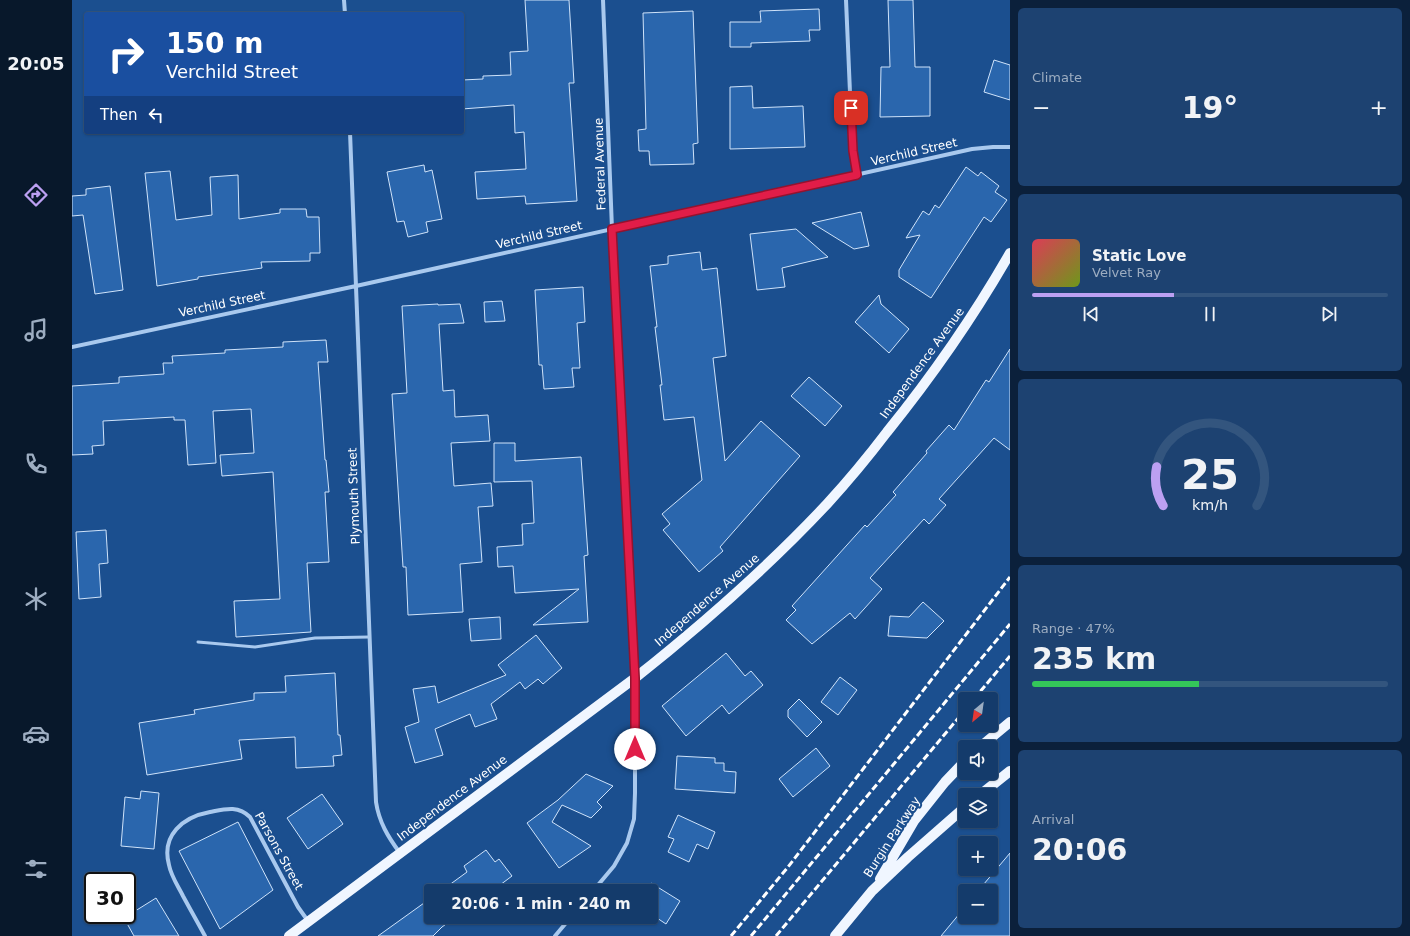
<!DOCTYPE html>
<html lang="en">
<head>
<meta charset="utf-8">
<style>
	body { margin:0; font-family:"DejaVu Sans",sans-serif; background:#1d4271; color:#f1f3f6; height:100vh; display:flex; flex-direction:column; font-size:15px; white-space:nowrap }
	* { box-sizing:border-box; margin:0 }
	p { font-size:13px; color:#9dadc1 }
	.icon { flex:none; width:22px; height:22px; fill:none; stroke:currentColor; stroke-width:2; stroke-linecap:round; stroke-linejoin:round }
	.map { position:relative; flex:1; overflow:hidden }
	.sheet { display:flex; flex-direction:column; gap:8px; padding:8px; background:#0b203b; width:400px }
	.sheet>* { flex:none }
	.banner { position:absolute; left:12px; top:12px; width:380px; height:122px; border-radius:4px; box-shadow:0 1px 3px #0004,0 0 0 1px #33557e; background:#1a4fa0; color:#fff; overflow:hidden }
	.needle { width:26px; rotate:209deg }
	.controls { position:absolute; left:886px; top:692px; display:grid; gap:8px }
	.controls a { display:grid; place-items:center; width:40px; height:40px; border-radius:4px; background:#143b6b; box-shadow:0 1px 3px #0004,0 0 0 1px #33557e; font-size:20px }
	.speed { position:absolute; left:12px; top:872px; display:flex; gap:8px; font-size:20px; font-weight:700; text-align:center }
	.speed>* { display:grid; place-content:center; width:52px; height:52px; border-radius:50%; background:#143b6b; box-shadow:0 1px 3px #0004,0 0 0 1px #33557e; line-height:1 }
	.speed .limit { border:2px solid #111; border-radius:6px; background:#fff; color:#111 }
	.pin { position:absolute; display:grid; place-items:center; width:34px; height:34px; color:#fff; margin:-17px; border-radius:8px; box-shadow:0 2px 6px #0006 }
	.me { position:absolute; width:44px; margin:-22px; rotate:0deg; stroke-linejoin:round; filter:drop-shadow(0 0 3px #0008) }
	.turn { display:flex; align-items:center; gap:14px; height:84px; padding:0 16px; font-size:18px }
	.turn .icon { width:52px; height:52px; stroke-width:2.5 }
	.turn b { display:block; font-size:28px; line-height:34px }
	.then { display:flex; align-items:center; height:38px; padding:0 16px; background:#0003; gap:8px; font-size:15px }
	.big { font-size:30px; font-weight:700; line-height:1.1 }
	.sheet .tile { flex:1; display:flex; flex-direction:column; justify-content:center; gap:6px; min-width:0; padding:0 14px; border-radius:6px; background:#1d4271 }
	.sheet .dial { align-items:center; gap:0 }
	.dial svg { height:104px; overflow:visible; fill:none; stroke:#33557e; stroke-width:7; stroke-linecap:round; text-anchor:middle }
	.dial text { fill:#f1f3f6; stroke:none }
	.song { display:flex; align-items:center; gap:12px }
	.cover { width:48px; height:48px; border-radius:6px; background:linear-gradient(135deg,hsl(350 70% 55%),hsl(80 70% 35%)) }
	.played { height:4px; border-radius:2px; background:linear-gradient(90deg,#bca0f2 40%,#33557e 40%) }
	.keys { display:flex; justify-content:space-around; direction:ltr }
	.heat { display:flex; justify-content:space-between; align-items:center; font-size:22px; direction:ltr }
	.charge { height:6px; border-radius:3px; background:linear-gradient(90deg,#34c759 47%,#33557e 0) }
	.trip { position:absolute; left:352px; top:884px; width:234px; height:40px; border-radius:4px; background:#143b6b; box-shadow:0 1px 3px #0004,0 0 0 1px #33557e; font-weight:700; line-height:40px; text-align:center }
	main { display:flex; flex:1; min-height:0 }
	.tab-bar { display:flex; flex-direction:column; width:72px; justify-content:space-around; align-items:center; background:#08182b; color:#9dadc1 }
	.tab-bar .icon { width:28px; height:28px }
	.tab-bar .selected { color:#bca0f2 }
	.tab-bar b { font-size:18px; color:#f1f3f6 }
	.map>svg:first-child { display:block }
	.building { fill:#2a66ad; stroke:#cfe3fa }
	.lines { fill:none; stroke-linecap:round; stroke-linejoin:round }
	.service { stroke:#a9c9ee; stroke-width:3 }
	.minor { stroke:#a9c9ee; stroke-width:4 }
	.primary { stroke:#f0f6ff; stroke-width:10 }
	.rail { stroke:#fff; stroke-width:3; stroke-dasharray:7 3; stroke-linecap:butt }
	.route-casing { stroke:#92132f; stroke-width:10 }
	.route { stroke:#e11d48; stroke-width:7 }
	.labels { text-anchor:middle; stroke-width:4; stroke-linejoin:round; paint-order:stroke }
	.street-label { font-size:12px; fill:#fff; stroke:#1b4f8f }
</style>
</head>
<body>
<main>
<nav class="tab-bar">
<b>20:05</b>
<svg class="icon selected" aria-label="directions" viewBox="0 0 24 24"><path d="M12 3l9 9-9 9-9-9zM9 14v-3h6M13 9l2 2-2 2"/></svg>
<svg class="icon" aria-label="music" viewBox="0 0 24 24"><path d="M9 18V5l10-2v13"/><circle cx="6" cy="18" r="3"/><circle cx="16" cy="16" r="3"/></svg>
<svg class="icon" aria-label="phone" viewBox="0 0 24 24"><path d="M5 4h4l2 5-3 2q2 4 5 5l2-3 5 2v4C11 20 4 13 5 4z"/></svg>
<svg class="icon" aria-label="climate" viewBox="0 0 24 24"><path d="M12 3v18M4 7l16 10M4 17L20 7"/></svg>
<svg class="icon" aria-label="car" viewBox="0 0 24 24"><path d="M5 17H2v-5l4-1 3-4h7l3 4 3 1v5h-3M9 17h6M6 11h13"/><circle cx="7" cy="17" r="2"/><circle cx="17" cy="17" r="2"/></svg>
<svg class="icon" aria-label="filters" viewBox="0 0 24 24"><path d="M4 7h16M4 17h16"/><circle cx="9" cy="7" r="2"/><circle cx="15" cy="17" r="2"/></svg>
</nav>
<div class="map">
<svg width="938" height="936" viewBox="0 0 938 936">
	<rect width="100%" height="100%" fill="#1b4f8f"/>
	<!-- building -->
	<path class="building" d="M453,0H497L502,83H497L505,201L454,204L453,196L405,199L403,172L454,169L452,132L443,133L442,105L390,109V80L411,79V76L439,75L438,52L456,51Z
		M816,0H841L843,67H858V116L808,117L809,67H818Z
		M747,9L748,30H737L738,41L679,43V47H658V22H689L688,11Z
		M621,11L626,143L621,144L622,164L578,165L577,151H567L566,130L574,129L571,13Z
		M922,60L938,65V100L912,92Z
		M680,86L681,108L731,106L733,147L658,149V87Z
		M352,165L353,172L360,170L370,219L354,222L356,232L336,237L332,221L325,222L315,172Z
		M894,167L906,176L909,172L927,186L923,192L935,200L919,222L912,217L859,298L827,277V270L848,235L834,238L851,211L857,215L863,205L867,208Z
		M98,171L104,220L140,215L138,177L166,175L167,219L208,213V209H234L235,217H247L248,253H238V261L189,262L190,268L126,277V279L85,286L73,173Z
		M38,186L51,290L23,294L11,215L0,216V196L14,195V189Z
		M789,212L797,246L782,249L740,223Z
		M724,229L756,257L710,268L713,287L685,290L678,234Z
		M628,252L630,270L645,268L654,356L641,358L653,461L689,421L728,456L648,547L651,551L627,572L591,530L598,524L590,514L630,480L622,417L592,420L588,385H590L583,327H585L578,266L596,264V256Z
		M511,287L513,322L505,323L508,368H500L502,387L472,389L470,365H467L463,290Z
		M807,295L809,304L837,329L817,353L783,322Z
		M430,301L433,321L413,322L412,302Z
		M366,304V305L388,304L392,323L367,324L371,391L382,390L383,417L416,415L418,441L379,443L382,486L419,483L421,506L406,507L410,562L388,564L391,612L336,615L334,567H331L320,394L335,393L330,306Z
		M254,340L256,362H246L253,460H254L257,492H253L257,562L235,563L239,632L164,637L162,601L208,599L201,472L150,476L148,455L182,453L179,409L141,411L144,463L116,465L113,420H102V417L31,421L32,445L20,446L21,454L0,455V386L47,383V377L92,374L91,363H101L100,356L153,353V350L211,347V342Z
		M938,349V450L922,438L867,499L874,505L857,524L852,519L798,578L810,589L783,619L778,613L740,644L714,620L724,610L720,606L793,525L795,527L824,495L821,492L855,453L854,451L877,425L882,430L914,380L917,382Z
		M737,377L770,406L753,426L719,396Z
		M422,443H443V461L509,457L516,555L512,556L516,622L461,625L507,589L443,593L441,566L426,567L425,547L451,545L450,524L462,523L460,481L422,482Z
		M34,530L36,563L27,564L29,597L7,599L4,532Z
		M851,602L872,621L855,638L816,636L818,616L837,617Z
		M428,617L429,639L399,641L397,619Z
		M464,635L490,668L471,684L466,679L453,689L448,682L419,704L425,719L403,727L398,714L363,729L371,755L343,763L333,727L347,722L341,689L363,686L366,703L434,675L426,665Z
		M654,653L673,676L679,671L691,685L657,714L650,705L614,736L590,706Z
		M263,673L266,735H268L270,755L261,756L262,766L224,768L223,737L167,740L170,759L75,775L67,723L123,714L122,710L182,700V693L214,692L213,676Z
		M768,677L785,690L766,715L749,702Z
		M727,699L750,722L735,737L716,717V710Z
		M744,748L758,766L721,797L707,779Z
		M605,756L643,758V763H652V771L664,772L663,793L603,789Z
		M514,774L541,786L525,802L530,807L519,818L490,805L480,822L519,846L487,868L455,823L486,800Z
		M69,791L87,793L82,849L49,846L53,797L68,799Z
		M250,794L271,824L236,849L215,818Z
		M606,815L643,832L636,849L625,844L617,862L596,852L602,839L596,837Z
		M166,822L201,890L148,929L107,851Z
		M414,850L423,862L427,859L440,876L420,891H369L395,872L392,866Z
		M938,853V936H869L893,907V917H919V891H906Z
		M579,883L608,901L594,924L579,914Z
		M84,898L107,936H62L52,918Z
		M359,898V917H384L370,927L361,936H306Z"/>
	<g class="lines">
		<!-- service -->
		<path class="service" d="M126,642L183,647L243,638L297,637"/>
		<!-- minor -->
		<path class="minor" d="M272,0L273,14
			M774,0L780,139L785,175
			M278,132L304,802C307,822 316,837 328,853
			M0,347L284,286L900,149L921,147H938
			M521,891L542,866L555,843L562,819L563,793V678L540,229L531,0
			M133,936C126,923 118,909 111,896C106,886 99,876 97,865C89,835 111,817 138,812C153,809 166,805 178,817L226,907L236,921
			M483,936L499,917"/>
		<!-- primary -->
		<path class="primary" d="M908,747L938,722
			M908,795L938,771
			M808,879L842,821L873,782L893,761
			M217,936L563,678C631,624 696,567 755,504C776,481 796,457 815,432C861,375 902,316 938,253
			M763,936L800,891L836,857L893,807"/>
		<!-- rail -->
		<path class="rail" d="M902,699L938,656
			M659,936L716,867L938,577
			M679,936L938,624
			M704,936L893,710"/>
	</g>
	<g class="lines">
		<!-- route casing -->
		<g class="route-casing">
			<path id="route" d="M563,749V678L540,229L785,175L781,151L779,108"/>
		</g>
		<!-- route -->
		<use href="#route" class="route"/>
	</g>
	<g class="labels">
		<!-- street labels -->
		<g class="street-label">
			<text transform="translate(842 152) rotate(-13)" y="4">Verchild Street</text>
			<text transform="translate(528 164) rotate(-92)" y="4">Federal Avenue</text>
			<text transform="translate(467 235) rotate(-13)" y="4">Verchild Street</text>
			<text transform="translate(150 304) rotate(-12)" y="4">Verchild Street</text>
			<text transform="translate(850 363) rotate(-54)" y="4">Independence Avenue</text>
			<text transform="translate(282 496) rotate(-92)" y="4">Plymouth Street</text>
			<text transform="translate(635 600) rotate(-41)" y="4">Independence Avenue</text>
			<text transform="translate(380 798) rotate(-37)" y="4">Independence Avenue</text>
			<text transform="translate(820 837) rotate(-57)" y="4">Burgin Parkway</text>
			<text transform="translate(207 851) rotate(61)" y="4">Parsons Street</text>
		</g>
	</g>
</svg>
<div class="controls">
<a><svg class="needle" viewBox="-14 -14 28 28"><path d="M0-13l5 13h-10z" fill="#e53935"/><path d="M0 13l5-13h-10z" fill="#9dadc1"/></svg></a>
<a><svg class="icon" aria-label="sound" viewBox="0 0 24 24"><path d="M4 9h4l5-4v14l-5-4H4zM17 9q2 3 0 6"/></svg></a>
<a><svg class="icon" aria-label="layers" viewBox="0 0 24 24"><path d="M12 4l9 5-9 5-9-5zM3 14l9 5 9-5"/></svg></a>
<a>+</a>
<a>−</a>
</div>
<div class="speed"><div class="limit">30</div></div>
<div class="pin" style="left:779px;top:108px;background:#d93025"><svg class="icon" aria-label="arrive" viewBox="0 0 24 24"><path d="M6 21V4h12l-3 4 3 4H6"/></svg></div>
<svg class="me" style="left:563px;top:749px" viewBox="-20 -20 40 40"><circle r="19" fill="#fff"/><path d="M0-13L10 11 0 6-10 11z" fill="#e11d48"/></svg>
<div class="trip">20:06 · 1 min · 240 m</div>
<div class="banner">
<div class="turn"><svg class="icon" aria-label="right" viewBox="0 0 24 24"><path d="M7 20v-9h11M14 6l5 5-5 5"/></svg><div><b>150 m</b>Verchild Street</div></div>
<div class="then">Then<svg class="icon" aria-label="left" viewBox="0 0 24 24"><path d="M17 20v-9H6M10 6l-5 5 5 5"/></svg></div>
</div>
</div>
<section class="sheet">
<div class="tile"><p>Climate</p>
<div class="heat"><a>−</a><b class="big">19°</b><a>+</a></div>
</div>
<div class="tile">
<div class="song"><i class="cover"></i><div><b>Static Love</b><p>Velvet Ray</p></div></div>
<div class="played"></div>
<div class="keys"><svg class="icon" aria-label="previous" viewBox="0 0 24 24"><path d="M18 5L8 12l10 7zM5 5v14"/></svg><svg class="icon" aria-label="pause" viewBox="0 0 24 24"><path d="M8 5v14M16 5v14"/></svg><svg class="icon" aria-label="next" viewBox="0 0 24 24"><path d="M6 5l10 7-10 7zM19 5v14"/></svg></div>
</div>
<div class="tile dial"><svg viewBox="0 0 100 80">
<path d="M14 69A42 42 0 1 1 86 69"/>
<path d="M14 69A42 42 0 0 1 9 39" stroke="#bca0f2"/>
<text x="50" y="56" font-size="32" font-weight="700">25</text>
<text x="50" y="72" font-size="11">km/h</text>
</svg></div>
<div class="tile"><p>Range · 47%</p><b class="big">235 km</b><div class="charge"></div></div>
<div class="tile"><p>Arrival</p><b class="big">20:06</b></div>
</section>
</main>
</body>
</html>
